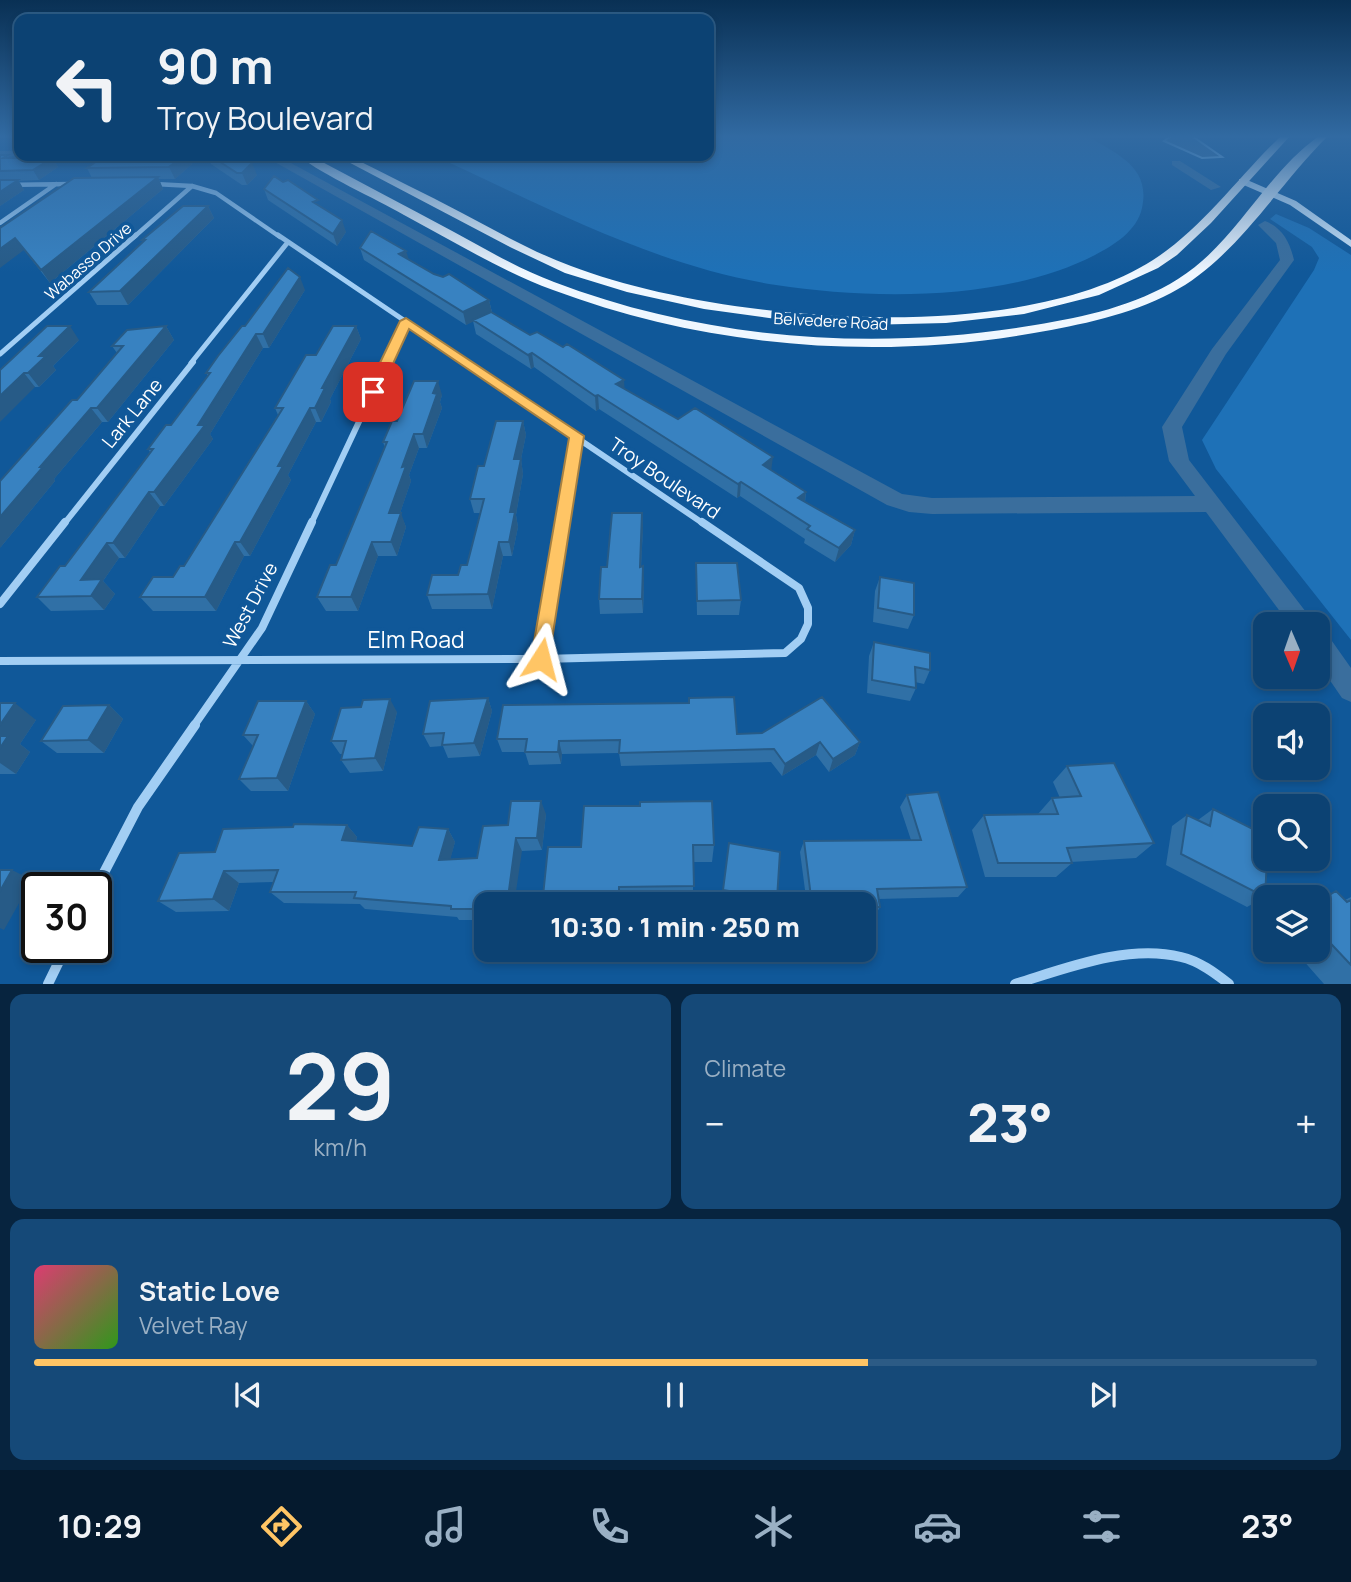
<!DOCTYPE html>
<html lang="en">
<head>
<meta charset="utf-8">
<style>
	body { margin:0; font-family:Manrope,sans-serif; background:#154978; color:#f1f3f6; height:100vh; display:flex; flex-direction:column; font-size:26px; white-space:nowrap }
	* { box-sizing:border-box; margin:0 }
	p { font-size:23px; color:#9ab0c4 }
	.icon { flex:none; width:38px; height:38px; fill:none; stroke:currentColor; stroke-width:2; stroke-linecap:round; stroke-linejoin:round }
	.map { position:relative; height:984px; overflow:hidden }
	.panel { display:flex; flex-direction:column; gap:10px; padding:10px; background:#07243f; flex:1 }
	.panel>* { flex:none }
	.top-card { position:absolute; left:14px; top:14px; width:700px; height:147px; border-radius:14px; box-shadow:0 4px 10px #0003,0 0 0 2px #2c5b85; background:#0c4273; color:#f1f3f6; overflow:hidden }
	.needle { width:46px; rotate:178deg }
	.controls { position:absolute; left:1253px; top:612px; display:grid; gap:14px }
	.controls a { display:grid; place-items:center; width:77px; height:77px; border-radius:14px; background:#0c4273; box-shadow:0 4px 10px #0003,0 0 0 2px #2c5b85; font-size:35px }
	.speed { position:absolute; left:21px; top:872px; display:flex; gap:14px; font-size:35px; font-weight:700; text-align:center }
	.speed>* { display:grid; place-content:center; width:91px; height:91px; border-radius:50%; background:#0c4273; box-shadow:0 4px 10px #0003,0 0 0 2px #2c5b85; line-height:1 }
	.speed .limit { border:4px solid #111; border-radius:10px; background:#fff; color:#111 }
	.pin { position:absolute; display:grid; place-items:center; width:60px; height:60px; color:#fff; margin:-30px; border-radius:14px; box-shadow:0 4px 10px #0006 }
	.me { position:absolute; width:77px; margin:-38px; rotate:9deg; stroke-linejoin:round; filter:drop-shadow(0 0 5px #0008) }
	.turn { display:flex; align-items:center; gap:24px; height:147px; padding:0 28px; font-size:32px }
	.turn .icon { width:91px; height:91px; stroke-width:2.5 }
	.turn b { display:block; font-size:49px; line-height:60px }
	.big { font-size:52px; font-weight:800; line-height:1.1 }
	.panel .tile { flex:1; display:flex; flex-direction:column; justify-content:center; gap:10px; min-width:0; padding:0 24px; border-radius:14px; background:#154978 }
	.panel .dial { align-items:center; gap:0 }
	.dial b { font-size:91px; line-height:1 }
	.song { display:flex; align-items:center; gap:21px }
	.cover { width:84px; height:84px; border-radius:10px; background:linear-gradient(135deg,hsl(340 70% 55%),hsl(110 70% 35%)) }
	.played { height:7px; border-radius:4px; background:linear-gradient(90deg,#ffc565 65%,#2c5b85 65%) }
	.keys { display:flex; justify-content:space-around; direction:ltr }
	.heat { display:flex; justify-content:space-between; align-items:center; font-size:38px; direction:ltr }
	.panel .tiles { flex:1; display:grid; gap:10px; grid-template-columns:1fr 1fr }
	.tile:last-child { grid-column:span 2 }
	.trip { position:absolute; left:474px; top:892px; width:402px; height:70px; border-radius:14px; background:#0c4273; box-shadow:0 4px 10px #0003,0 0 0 2px #2c5b85; font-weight:800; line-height:70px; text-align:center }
	.tab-bar { display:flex; height:112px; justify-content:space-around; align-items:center; background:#051a2e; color:#9ab0c4 }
	.tab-bar .icon { width:49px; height:49px }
	.tab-bar .selected { color:#ffc565 }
	.tab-bar b { font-size:32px; color:#f1f3f6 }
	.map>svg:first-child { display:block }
	.green { fill:#1e71b7 }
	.water { fill:#3a6e9d; stroke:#93cbf8; stroke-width:2 }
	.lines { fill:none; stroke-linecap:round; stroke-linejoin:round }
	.canal { fill:#3a6e9d; fill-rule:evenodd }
	.street-far4 { stroke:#a2cef4; stroke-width:4.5 }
	.street-far3 { stroke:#a2cef4; stroke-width:5 }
	.street-far2 { stroke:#a2cef4; stroke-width:6 }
	.street-far1 { stroke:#a2cef4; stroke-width:8 }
	.street { stroke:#a2cef4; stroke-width:10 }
	.secondary { fill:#d2e9fd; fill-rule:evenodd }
	.primary { fill:#eff7ff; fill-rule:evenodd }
	.wall { fill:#3070a6 }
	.shaded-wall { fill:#275b87 }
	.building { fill:#3882c1; stroke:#275b87; stroke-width:2 }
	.route { fill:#ffc565; stroke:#a68042; stroke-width:2 }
	.labels { text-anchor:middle; stroke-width:7; stroke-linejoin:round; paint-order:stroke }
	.far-street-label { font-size:16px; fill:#fff; stroke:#105899 }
	.street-label { font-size:19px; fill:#fff; stroke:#105899 }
	.near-street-label { font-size:23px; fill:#fff; stroke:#105899 }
</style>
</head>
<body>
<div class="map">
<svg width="1351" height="984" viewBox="0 0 1351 984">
	<rect width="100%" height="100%" fill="#105899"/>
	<!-- green -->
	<path class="green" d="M709,136H1087C1117,154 1151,167 1142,208C1137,231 1114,245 1095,255C1006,301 873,300 776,285C654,266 546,207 435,156H709Z
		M1276,214L1309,228L1351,255V640L1216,469L1202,440L1314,270L1319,258L1312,247L1270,219Z"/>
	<!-- water -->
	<path class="water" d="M1171,136H1192L1222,157L1202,158L1164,141Z"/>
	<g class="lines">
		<!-- canal -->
		<path class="canal" d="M0,151H19V156H23L0,157Z
			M264,156H278L902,494L932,498L1195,496L1169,461L1162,427L1212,349L1280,260L1276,243L1258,225L1265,221C1283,228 1290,243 1294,260L1226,354L1182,427L1189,460L1316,625H1290L1206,512L932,514L909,512L887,505Z
			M1172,161H1180L1221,187L1211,190L1172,165Z
			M1318,631L1327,634L1351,668V702L1342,698L1318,663Z"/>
		<!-- street-far4 -->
		<path class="street-far4" d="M155,184L192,186L216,193L280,237
			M0,185L73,184
			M0,223L56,184
			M134,237L192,186"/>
		<!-- street-far3 -->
		<path class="street-far3" d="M278,235L467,363
			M0,354L136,235
			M191,363L288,242
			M386,363L406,321"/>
		<!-- street-far2 -->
		<path class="street-far2" d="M465,362L704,524
			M64,524L193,362
			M311,524L387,362
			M563,524L577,436"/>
		<!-- street-far1 -->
		<path class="street-far1" d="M0,604L65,522
			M541,659L563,522
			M0,661L541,659L785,653L801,639L808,624V608L799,588L702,522
			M193,727L262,628L312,522"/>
		<!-- street -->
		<path class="street" d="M96,888L138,807L195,725
			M48,984L66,947
			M1015,984C1067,968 1127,944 1181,957C1199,961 1215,973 1229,984"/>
		<!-- secondary -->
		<path class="secondary" d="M1239,179H1245L1296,201L1351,240V247L1290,205L1239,183Z"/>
		<!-- primary -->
		<path class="primary" d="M1281,136H1290L1211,223L1177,255L1158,268L1099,295L1024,314L946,323L864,325L783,320L704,309L627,292L565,273L512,248L337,156H349C387,175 424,193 462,213C498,232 533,252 571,266C717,322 1016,348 1153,260C1203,228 1238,177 1281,136Z
			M1319,136H1328C1277,186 1235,260 1171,293C1129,315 1080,325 1034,333C874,361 705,347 553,290C501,271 453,241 404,215C375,198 324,176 299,156H311C358,181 406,206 454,232C487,250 519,269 554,282C706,340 875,352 1035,325C1084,317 1135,306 1178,279C1236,243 1264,175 1319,136Z"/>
	</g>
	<!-- wall -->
	<path class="wall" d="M0,155H8L10,158H52L58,167L39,180L19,181L24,190L0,206Z
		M104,156H189L192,164L175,179H159L163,189L50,283L24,250L0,228L92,178L87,168Z
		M208,156H241L257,175L247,185H242L211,164Z
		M264,189L320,206L346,232L337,246L268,200Z
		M208,206L214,218L128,305H97L89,292L143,242L142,240Z
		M360,248L409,260L434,274L489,300L492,312L530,335L563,347L624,380V389L771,470L806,492L805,502L855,530L851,545L835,562L804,543L805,539L740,496L737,498L599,409L596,411L534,367L531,369L476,334L473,321L466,325L364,260Z
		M305,290L269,348H263L210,434L213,439L164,506H160L125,558H119L103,581L115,594L104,610L51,611L37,597L65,566L150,452L148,449L171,425L208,376L206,373L245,326Z
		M166,326L174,340L108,422H102L54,479L55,481L0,548L77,400L117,353L112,346Z
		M356,326L361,339L330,399L331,402L321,422H316L288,475L291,480L250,556H244L216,611H153L140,597L173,577L184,566L278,415L275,408L316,355Z
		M79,340L53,366L56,370L39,387H35L0,370Z
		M442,395L440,402L442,408L427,448H419L409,475L411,481L400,513L406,527L397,556H378L358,611H326L317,597L336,565L385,448L383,442L397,421Z
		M523,421L526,435L521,459L523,474L516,515L518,527L512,556H503L492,609H432L427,595L458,575L467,565L480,513H474L470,499L484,466Z
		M642,513L643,528L641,567L644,581L643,613L600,614L599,599L607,567Z
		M696,563L741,600L739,615H697Z
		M880,577L914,615L908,629L873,622L875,591Z
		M874,642L930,670L924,684L915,682L916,688L910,701L867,693L869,656Z
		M488,698L492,711L480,756L448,758L443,746L430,747L423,734Z
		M306,701L315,714L288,791H251L239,779L253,746L243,735Z
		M0,703L36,720L20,744L30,752L16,774H0Z
		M109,705L123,719L104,753H57L41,741Z
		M397,712L383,771L350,773L341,760L342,754H340L331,741Z
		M737,734L860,742L855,755L829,772L816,755L782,776L771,762L621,766L619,753L562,754L561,764L529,765L525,752H502L497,739Z
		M1067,766L1154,843L1136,858L1071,862L1072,863L1056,877H985L972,830L984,815L1038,814L1052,798H1060L1053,782Z
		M907,795L967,887L958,897L878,899L880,907L874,917H864V905H807L800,852L804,841L911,840L900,807Z
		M1213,809L1252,849L1265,897L1247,907L1166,865L1172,826L1187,815L1198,820Z
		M546,814L542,850L522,851L486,905V920H459L457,917L365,909L360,904L284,903L270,892L273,882L239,883L229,911L176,912L158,901L215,852L347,825L357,837L356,841L412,846L448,829L455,842L450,859L477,858L508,825Z
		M729,843L777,899L776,905H748L722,900Z
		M714,845L712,862H693V901L622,902V905H547L543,896L548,847Z
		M1336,891L1345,900L1351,897V984H1324L1294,950H1318V900Z"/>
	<!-- shaded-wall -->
	<path class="shaded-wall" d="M183,156H189L192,164L175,179L169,167Z
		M52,158L58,167L39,180L33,170Z
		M252,163L257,175L247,185L242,173Z
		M158,177L163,189L50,283L41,270Z
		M18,180L24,190L0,206V192Z
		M208,206L214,218L128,305L120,291Z
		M342,220L346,232L337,246L333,234Z
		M15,238L24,250L0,268V249Z
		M406,251L410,263L399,254Z
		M300,277L305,290L269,348L263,334Z
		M489,300L492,313L466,325L463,312Z
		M70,326L79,340L53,366L56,370L39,387L28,373L39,356Z
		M166,326L174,340L108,422L97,408Z
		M356,326L361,339L330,399L331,402L321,422L315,408L322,388Z
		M256,334L263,348L210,434L213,439L164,506L154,492Z
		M532,353L534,367L531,369L528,355Z
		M24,373L35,387L0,422V396Z
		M624,380L625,394L616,384Z
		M438,381L442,395L440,402L442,408L427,448L423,434L433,393Z
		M598,395L599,409L596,411L595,396Z
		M91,408L102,422L54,479L55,481L0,548V517L40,467Z
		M310,408L316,422L288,475L291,480L250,556L240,542L278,466Z
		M523,421L526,435L521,459L523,474L516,515L518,527L512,556L509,542L510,512L514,459Z
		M414,434L419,448L409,475L411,481L395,528L389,513L402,467Z
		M773,457L771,472L763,465Z
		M741,482L740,496L737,498L738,484Z
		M149,492L160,506L125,558L113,543Z
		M806,492L804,506L798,498Z
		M401,513L406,527L397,556L391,542Z
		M642,513L643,528L640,581V567Z
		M855,530L851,545L835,562L839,548Z
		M235,542L244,556L216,611L205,597Z
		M372,542L378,556L358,611L351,597Z
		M499,542L503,556L492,609L488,594Z
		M107,543L119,558L103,581L115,594L104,610L91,596L81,580Z
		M643,566L644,581L643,613L642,599Z
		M488,698L492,711L480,756L474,743Z
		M390,699L397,712L383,771L375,758Z
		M306,701L315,714L288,791L277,778Z
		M15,703L36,720L20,744L30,752L16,774L0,763V725Z
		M109,705L123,719L104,753L88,740Z
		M559,741L562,754L561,764L558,752Z
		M820,742L816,755L782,776L785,764Z
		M860,742L855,755L829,772L833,759Z
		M541,801L546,814L542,850L537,838Z
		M347,825L357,837L353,852L342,840Z
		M448,829L455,842L447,872L439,860Z
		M516,838L522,851L514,905H507Z
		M12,870L32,880L4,930L0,928V891Z
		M224,871L239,883L229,911L213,899Z
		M619,887L622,902V905H619Z"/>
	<!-- building -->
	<path class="building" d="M0,155H8L3,158H52L33,170L0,171Z
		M104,156H183L169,167L87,168Z
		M211,156H241L252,163L242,173H237Z
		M274,176L283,182L288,180L318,200L313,202L342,220L333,234L264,189Z
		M158,177L41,270L15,238L0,249V228L74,178Z
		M0,180H18L0,192Z
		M183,206H208L120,291L89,292L145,240H142Z
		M371,231L406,251L399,254L434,274L443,277L449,274L489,300L463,312L360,248Z
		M288,268L300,277L263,334H256L198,425H205L154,492H149L113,543H107L81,580L102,579L91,596L37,597L60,566H65L153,449H148L166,425H171L210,373H206L218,356L242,326H245Z
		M491,312L530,335L537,332L563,347L567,344L624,380L616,384L678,419L695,408L773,457L763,465L806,492L798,498L855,530L839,548L807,529L810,526L741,482L738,484L598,395L595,396L532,353L528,355L473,320Z
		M47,326H70L39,356H46L28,373H24L0,396V370Z
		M166,326L97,408H91L40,467H43L0,517V481L72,400H77L123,346H112L127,330Z
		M333,326H356L322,388H325L315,408H310L278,466H283L240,542H235L205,597H140L153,577H173L180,566H184L283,408H275L306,355H316Z
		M414,381H438L433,393L437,394L423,434H414L402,467L406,466L389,513H401L391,542H372L351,597H317L330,565H336L387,442H383L392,421H397Z
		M496,421H523L514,459H521L510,512H515L509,542H499L488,594L427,595L432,575H458L461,565H467L484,499H470L478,466H484Z
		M612,513H642L640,567L643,566L642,599H599L601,567H607Z
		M696,563H737L741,600L697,601Z
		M880,577L914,583V615L878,608Z
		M874,642L930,653V670L915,667L916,688L872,680Z
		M734,697L737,734L762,733L822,697L860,742L833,759L820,742L785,764L774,749L619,753L620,740L559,741L558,752H525L527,739H497L503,705L689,703V698Z
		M488,698L474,743L442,745L444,733L423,734L430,701Z
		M390,699L375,758L341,760L346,741H331L341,708L361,707L363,700Z
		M258,701H306L277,778L239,779L258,735H243Z
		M0,703H15L0,725Z
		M109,705L88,740L41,741L63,706Z
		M0,736H8L0,748Z
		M1114,763L1154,843L1067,848L1072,863H998L984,815L1058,814L1052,798L1081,796L1067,766Z
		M938,792L967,887L877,889L880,907H864V905H812L804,841L921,840L907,795Z
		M511,801H541L537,838H516L507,905H486V909H451V906L354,898L356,892H270L278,870L224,871L213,899L158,901L179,853L215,852L223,829L293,827L294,824L347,825L342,840L412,846L419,827L448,829L439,860L477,858L483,826L508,825Z
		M712,801L714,845H693L694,886L619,887V905H595L596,895L543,896L548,847H581L584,806H640V802Z
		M1213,809L1253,829L1252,849L1265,855V859H1267L1265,897L1181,854L1187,815L1210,826Z
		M729,843L780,852L777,899L723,890Z
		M0,870H12L0,891Z
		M1336,891L1347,902L1351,900V965L1318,930V902Z"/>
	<!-- sky -->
	<linearGradient id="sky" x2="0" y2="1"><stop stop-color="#093054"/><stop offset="0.5" stop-color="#316aa2"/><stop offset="1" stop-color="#316aa2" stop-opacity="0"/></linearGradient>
	<rect width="1351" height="273" fill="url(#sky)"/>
	<!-- route -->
	<path class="route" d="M406,318L584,436L548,665L541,668L534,665L531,659L569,438L409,329L380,392L373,396L368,395L366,392L400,321Z"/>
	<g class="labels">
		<!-- far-street labels -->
		<g class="far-street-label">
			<text transform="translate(88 261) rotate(-41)" y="6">Wabasso Drive</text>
			<text transform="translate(831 321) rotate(3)" y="6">Belvedere Road</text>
		</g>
		<!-- street labels -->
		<g class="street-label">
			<text transform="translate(132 413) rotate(-51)" y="7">Lark Lane</text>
			<text transform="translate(665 478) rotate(34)" y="7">Troy Boulevard</text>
			<text transform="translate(250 605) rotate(-62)" y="7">West Drive</text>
		</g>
		<!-- near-street labels -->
		<g class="near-street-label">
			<text x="416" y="648">Elm Road</text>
		</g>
	</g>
</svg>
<div class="controls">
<a><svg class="needle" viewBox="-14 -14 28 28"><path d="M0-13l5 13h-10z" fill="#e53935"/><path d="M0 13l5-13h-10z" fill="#9ab0c4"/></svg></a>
<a><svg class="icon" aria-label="sound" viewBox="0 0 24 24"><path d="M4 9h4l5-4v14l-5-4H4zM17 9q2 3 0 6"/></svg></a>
<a><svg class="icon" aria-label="search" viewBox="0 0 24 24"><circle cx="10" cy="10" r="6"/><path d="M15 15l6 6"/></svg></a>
<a><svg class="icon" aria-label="layers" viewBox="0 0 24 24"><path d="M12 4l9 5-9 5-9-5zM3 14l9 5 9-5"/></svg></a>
</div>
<div class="speed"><div class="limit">30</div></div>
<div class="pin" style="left:373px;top:392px;background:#d93025"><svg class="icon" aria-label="arrive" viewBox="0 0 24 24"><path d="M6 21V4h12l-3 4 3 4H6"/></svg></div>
<svg class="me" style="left:541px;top:659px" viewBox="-20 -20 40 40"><path d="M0-17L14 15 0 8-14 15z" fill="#ffc565" stroke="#fff" stroke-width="4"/></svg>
<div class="trip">10:30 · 1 min · 250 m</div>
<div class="top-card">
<div class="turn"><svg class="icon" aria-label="left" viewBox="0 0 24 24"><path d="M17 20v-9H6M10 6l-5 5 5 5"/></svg><div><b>90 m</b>Troy Boulevard</div></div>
</div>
</div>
<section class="panel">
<div class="tiles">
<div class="tile dial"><b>29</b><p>km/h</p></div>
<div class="tile"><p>Climate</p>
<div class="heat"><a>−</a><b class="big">23°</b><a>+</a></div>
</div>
<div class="tile">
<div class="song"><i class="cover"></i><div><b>Static Love</b><p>Velvet Ray</p></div></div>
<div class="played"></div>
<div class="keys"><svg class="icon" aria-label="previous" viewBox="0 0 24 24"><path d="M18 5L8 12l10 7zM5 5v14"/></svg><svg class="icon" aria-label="pause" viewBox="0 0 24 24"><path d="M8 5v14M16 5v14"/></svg><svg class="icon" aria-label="next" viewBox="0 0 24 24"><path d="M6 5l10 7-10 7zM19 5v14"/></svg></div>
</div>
</div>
</section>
<nav class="tab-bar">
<b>10:29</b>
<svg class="icon selected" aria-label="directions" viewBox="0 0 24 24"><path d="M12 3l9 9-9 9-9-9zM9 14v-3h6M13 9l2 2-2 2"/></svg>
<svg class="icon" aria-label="music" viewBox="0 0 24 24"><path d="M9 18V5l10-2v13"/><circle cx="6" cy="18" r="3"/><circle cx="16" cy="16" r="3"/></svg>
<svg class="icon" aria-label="phone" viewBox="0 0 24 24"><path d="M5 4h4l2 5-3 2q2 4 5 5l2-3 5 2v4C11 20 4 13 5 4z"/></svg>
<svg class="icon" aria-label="climate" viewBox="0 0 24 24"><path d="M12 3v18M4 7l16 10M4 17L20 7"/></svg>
<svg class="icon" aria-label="car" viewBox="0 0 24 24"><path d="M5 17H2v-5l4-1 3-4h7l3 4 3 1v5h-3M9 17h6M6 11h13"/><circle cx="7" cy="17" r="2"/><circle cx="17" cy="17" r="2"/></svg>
<svg class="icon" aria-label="filters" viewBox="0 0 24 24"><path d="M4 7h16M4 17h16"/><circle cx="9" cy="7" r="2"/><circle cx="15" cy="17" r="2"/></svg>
<b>23°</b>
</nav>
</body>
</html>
